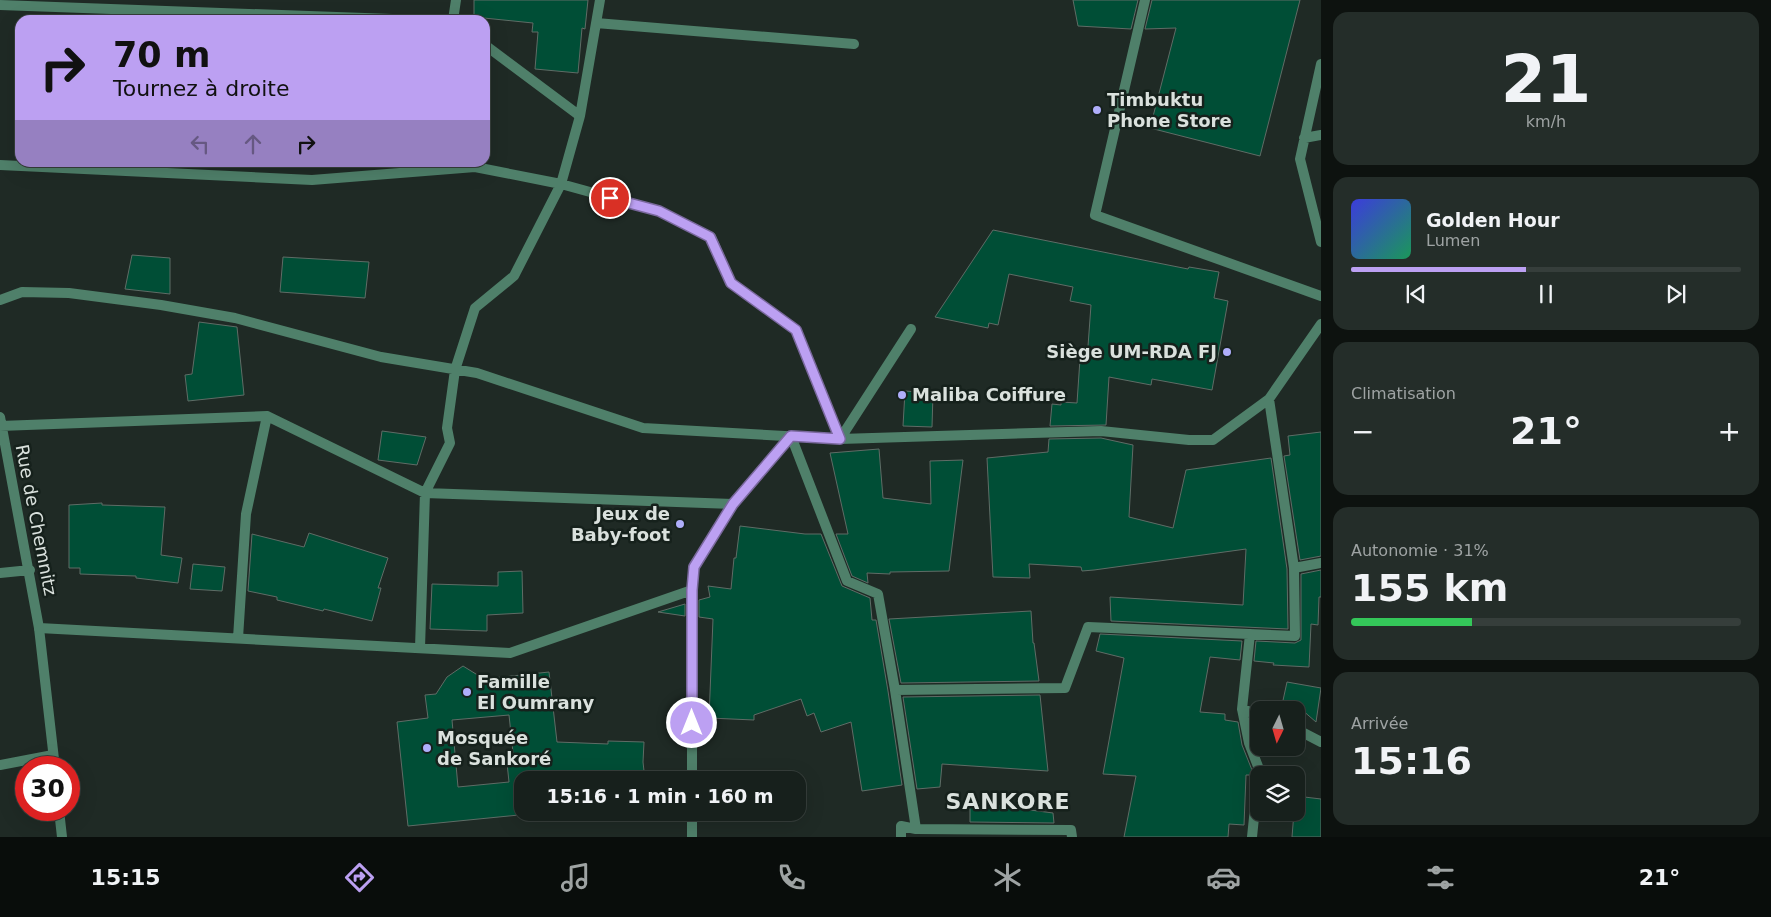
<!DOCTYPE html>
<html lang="fr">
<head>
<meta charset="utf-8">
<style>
	body { margin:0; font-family:"DejaVu Sans",sans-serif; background:#242d29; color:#f1f3f6; height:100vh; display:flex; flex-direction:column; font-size:19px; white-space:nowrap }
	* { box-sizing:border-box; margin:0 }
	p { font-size:16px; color:#9ea3a3 }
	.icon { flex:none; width:28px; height:28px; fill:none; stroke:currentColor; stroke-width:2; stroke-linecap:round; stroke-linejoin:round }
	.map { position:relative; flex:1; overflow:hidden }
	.sheet { display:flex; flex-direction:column; gap:12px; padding:12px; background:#0d120f; width:450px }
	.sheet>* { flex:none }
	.top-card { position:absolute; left:15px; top:15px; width:475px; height:152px; border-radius:15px; box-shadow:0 5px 20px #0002,0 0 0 1px #363e3b; background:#bca0f2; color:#111; overflow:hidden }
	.needle { width:32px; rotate:185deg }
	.tools { position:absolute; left:1250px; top:701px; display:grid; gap:10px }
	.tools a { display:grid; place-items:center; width:55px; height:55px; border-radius:10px; background:#17201c; box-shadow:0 5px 20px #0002,0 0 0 1px #363e3b; font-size:25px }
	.speed { position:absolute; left:15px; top:756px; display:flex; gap:10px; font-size:25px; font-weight:700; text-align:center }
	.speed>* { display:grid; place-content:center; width:65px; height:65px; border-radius:50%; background:#17201c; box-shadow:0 5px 20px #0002,0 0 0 1px #363e3b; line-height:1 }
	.speed .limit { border:8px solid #d22; background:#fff; color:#111 }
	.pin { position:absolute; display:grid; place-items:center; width:42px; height:42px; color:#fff; margin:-21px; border:2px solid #fff; border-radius:50%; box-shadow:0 1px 5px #0007 }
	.me { position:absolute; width:55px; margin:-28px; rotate:0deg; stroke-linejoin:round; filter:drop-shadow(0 0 4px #0008) }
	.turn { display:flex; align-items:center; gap:18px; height:105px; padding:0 15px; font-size:22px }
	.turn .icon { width:65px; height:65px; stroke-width:2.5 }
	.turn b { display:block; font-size:35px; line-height:42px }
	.lanes { display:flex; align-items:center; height:48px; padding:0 15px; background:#0003; justify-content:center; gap:25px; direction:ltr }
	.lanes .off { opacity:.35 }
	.big { font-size:38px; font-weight:600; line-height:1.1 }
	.sheet .tile { flex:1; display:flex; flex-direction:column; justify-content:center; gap:8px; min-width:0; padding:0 18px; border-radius:15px; background:#242d29 }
	.sheet .dial { align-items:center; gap:0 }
	.dial b { font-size:65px; line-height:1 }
	.song { display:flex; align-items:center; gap:15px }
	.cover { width:60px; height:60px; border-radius:8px; background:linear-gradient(135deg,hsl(240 70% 55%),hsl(150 70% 35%)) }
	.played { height:5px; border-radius:2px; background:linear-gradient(90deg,#bca0f2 45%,#363e3b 45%) }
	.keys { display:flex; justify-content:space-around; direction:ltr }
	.heat { display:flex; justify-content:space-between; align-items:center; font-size:28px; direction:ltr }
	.charge { height:8px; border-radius:4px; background:linear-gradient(90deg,#34c759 31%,#363e3b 0) }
	.trip { position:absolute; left:514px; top:771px; width:292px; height:50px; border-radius:15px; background:#17201c; box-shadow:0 5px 20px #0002,0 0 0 1px #363e3b; font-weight:600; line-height:50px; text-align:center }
	.menu { display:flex; height:80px; justify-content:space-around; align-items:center; background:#090d0b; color:#9ea3a3 }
	.menu .icon { width:35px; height:35px }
	.menu .on { color:#bca0f2 }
	.menu b { font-size:22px; color:#f1f3f6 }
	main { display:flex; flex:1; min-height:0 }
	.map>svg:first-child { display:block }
	.building { fill:#004e36; stroke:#5f6c66; fill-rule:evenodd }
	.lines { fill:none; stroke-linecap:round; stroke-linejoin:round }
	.minor { stroke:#4f806a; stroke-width:10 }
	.tertiary { stroke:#4f806a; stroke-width:10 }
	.route-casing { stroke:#7a689d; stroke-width:12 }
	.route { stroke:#bca0f2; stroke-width:9 }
	.poi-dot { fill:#afaefa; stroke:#16211c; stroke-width:2 }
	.labels { text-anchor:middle; stroke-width:5; stroke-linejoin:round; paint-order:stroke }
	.poi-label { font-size:18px; font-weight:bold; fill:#dae1dd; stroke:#16211c; text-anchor:start }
	.street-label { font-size:18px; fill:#dae1dd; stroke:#16211c }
	.district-label { font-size:22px; font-weight:bold; letter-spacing:1px; fill:#dae1dd; stroke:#16211c }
</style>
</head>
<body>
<main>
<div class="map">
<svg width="1321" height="837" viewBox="0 0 1321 837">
	<rect width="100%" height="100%" fill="#1f2a25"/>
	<!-- building -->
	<path class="building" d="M474,0H588L585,29L582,28L578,73L535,69L538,32H532L533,23L474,17Z
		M1073,0H1138L1131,29L1078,26Z
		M1152,0H1300L1260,156L1150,128L1176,28L1145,29Z
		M993,230L1188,269L1189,267L1219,272L1214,298L1228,301L1212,390L1152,379L1151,385L1109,377L1106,425L1050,426L1052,404L1061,405V402L1077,403L1080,359L1087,360L1091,305L1070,301L1073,287L1009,274L998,325L989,323L988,328L935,317Z
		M132,255L170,258V294L125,289Z
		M283,257L369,262L365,298L280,292Z
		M199,322L237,327L244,395L188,401L185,375L192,374Z
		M905,391L933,393L932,427L903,426Z
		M382,431L426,437L417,465L378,460Z
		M1321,432V556L1300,560L1284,456L1290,455L1288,436Z
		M1101,438L1133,445L1129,517L1173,528L1186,470L1271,458L1287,569L1288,629L1111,621L1110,597L1243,605L1246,549L1094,570L1082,571L1081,567L1029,564L1030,578L993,577L987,458L1048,452L1049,439Z
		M879,449L883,498L931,504L930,461L963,460L949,571L890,572V574L867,573L868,583L852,576L836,534H848L830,453Z
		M102,503V505L165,507L161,555L182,558L178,583L136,578V576L80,574V568H69V505Z
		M740,526L805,534H821L842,586L870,598L872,620H876L888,691L902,785L862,791L851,722L821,732L814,713L807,716L801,699L754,715V720L709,718L713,619L699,617V600L710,597L708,586L731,589L734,558H736Z
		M309,533L388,558L378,588H381L372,621L324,609L323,611L277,600V597L248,591L252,534L304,547Z
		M193,564L225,567L222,591L190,589Z
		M1321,570V597H1319L1318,625L1311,624L1309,667L1273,665L1274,663L1254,661L1256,641L1295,643L1301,640V574Z
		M522,571L523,613L487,615V631L430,629L432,584L498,586V572Z
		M685,604V616L658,612Z
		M1031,611L1033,643H1034L1039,681L901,683L889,619Z
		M1100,634L1242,641L1240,660L1210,657L1200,712L1225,714V720L1238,722L1242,745L1252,770L1251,775H1246L1244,825L1229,824L1228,837H1124L1136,776L1103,774L1124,658L1096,651Z
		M463,666L484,679L549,672L557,742L608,744V741L644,742L643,762L645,780H522V812L539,813L408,826L397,722L428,718L425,695L436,694L447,677ZM509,715L514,762L507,763L509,782L458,787L452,720Z
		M1287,682L1321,688L1316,722L1301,709L1282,705Z
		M1040,695L1048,771L942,764L940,787L917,789L903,697Z
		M1252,724L1259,725V749L1256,741Z
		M716,772H746V780H716Z
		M1296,796L1321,799V837H1292L1294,812H1296Z
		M970,802L1053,813L1054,823L970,822Z"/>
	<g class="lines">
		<!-- minor -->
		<path class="minor" d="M0,5L420,20
			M453,20L456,0
			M596,23L854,44
			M485,45L580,116
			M1321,64L1300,159L1321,242
			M1304,138L1321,135
			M0,165L312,180L475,167L561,184L659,211L711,237L731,283L796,330L840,439
			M0,300L22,292L69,293L161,305L235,318L381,357L477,373L643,428L840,439L1101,431L1189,440H1213L1269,399L1321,324
			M0,417L39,628L510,653L692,590
			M0,426L267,416L425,493L733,504
			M840,439L911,329
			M1294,568L1321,563
			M0,573L30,570
			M1250,634L1242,709L1259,715
			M238,638L246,514L267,416
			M420,648L425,493L450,443L447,428L455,370L475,308L514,276L561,184L580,116L600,0
			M895,690L1065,688L1088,627L1295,636L1294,568L1269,399
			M1242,709L1249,743L1259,769L1252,837
			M1296,729L1321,742
			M0,765L53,755
			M692,780V590L694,567L733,504L791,436L847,581L878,594L895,690L916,829
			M692,837V812
			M901,837V826L916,829L1071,830L1072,837"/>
		<!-- tertiary -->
		<path class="tertiary" d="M1145,0L1095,215L1321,296
			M39,628L55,768
			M59,810L62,837"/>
	</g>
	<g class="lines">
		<!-- route casing -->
		<g class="route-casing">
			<path id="route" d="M610,198L659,211L710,237L731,283L796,330L840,439L791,436L733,504L694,567L692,590V723"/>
		</g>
		<!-- route -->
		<use href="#route" class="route"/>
	</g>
	<!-- markers -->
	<g class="poi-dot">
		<circle cx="1097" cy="110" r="5"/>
		<circle cx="1227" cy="352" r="5"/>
		<circle cx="902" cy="395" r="5"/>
		<circle cx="680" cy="524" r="5"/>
		<circle cx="467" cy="692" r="5"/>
		<circle cx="427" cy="748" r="5"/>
	</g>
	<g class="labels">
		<!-- poi labels -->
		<g class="poi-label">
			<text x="1107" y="106">Timbuktu<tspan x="1107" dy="21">Phone Store</tspan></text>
			<text x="1217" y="358" text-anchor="end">Siège UM-RDA FJ</text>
			<text x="912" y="401">Maliba Coiffure</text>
			<text x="670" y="520" text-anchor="end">Jeux de<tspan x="670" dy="21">Baby-foot</tspan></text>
			<text x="477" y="688">Famille<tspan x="477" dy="21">El Oumrany</tspan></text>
			<text x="437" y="744">Mosquée<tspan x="437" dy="21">de Sankoré</tspan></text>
		</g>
		<!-- street labels -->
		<g class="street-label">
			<text transform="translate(36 520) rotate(79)" y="6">Rue de Chemnitz</text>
		</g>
		<!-- district labels -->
		<g class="district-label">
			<text x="1008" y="809">SANKORE</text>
		</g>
	</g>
</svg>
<div class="tools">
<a><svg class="needle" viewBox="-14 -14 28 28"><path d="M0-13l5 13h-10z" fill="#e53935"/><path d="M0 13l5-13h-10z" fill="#9ea3a3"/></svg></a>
<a><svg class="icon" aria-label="layers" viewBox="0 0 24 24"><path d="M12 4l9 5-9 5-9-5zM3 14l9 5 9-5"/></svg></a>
</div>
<div class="speed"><div class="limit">30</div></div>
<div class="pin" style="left:610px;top:198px;background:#d93025"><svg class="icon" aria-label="arrive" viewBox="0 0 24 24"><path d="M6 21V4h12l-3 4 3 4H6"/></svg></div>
<svg class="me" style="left:692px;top:723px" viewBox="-20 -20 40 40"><circle r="17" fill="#bca0f2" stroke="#fff" stroke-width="3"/><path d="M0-11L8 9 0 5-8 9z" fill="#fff"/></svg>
<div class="trip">15:16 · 1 min · 160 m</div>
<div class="top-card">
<div class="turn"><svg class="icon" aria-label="right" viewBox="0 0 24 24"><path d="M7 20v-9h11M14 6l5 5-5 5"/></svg><div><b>70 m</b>Tournez à droite</div></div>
<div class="lanes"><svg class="icon off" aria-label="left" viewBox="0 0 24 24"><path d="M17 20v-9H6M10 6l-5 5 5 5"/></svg><svg class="icon off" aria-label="ahead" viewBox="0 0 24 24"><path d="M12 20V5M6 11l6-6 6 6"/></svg><svg class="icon" aria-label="right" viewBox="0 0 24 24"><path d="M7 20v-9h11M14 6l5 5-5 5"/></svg></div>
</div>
</div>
<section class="sheet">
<div class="tile dial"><b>21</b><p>km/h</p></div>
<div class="tile">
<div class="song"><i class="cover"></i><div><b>Golden Hour</b><p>Lumen</p></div></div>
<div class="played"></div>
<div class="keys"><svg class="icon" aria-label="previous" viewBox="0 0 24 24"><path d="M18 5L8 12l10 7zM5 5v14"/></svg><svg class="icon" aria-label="pause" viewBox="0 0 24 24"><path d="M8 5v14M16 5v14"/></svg><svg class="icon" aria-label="next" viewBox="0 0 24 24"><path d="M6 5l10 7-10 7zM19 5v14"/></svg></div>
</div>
<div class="tile"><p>Climatisation</p>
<div class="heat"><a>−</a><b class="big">21°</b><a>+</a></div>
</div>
<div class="tile"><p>Autonomie · 31%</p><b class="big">155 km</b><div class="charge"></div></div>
<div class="tile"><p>Arrivée</p><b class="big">15:16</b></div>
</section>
</main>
<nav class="menu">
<b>15:15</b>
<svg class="icon on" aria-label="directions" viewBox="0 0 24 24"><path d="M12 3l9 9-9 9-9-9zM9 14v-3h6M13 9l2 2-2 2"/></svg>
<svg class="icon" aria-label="music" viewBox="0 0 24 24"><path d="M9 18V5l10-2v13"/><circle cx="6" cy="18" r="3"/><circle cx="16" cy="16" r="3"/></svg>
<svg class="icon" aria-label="phone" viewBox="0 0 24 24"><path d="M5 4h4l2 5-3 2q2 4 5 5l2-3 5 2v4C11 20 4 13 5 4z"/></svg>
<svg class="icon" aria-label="climate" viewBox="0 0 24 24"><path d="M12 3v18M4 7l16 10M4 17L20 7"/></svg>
<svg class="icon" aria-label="car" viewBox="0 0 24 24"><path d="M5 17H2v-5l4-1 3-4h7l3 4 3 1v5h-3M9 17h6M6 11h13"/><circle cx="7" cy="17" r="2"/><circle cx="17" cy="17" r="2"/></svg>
<svg class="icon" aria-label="filters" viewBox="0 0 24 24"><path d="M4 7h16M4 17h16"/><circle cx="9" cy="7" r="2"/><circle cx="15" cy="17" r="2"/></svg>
<b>21°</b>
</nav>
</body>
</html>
